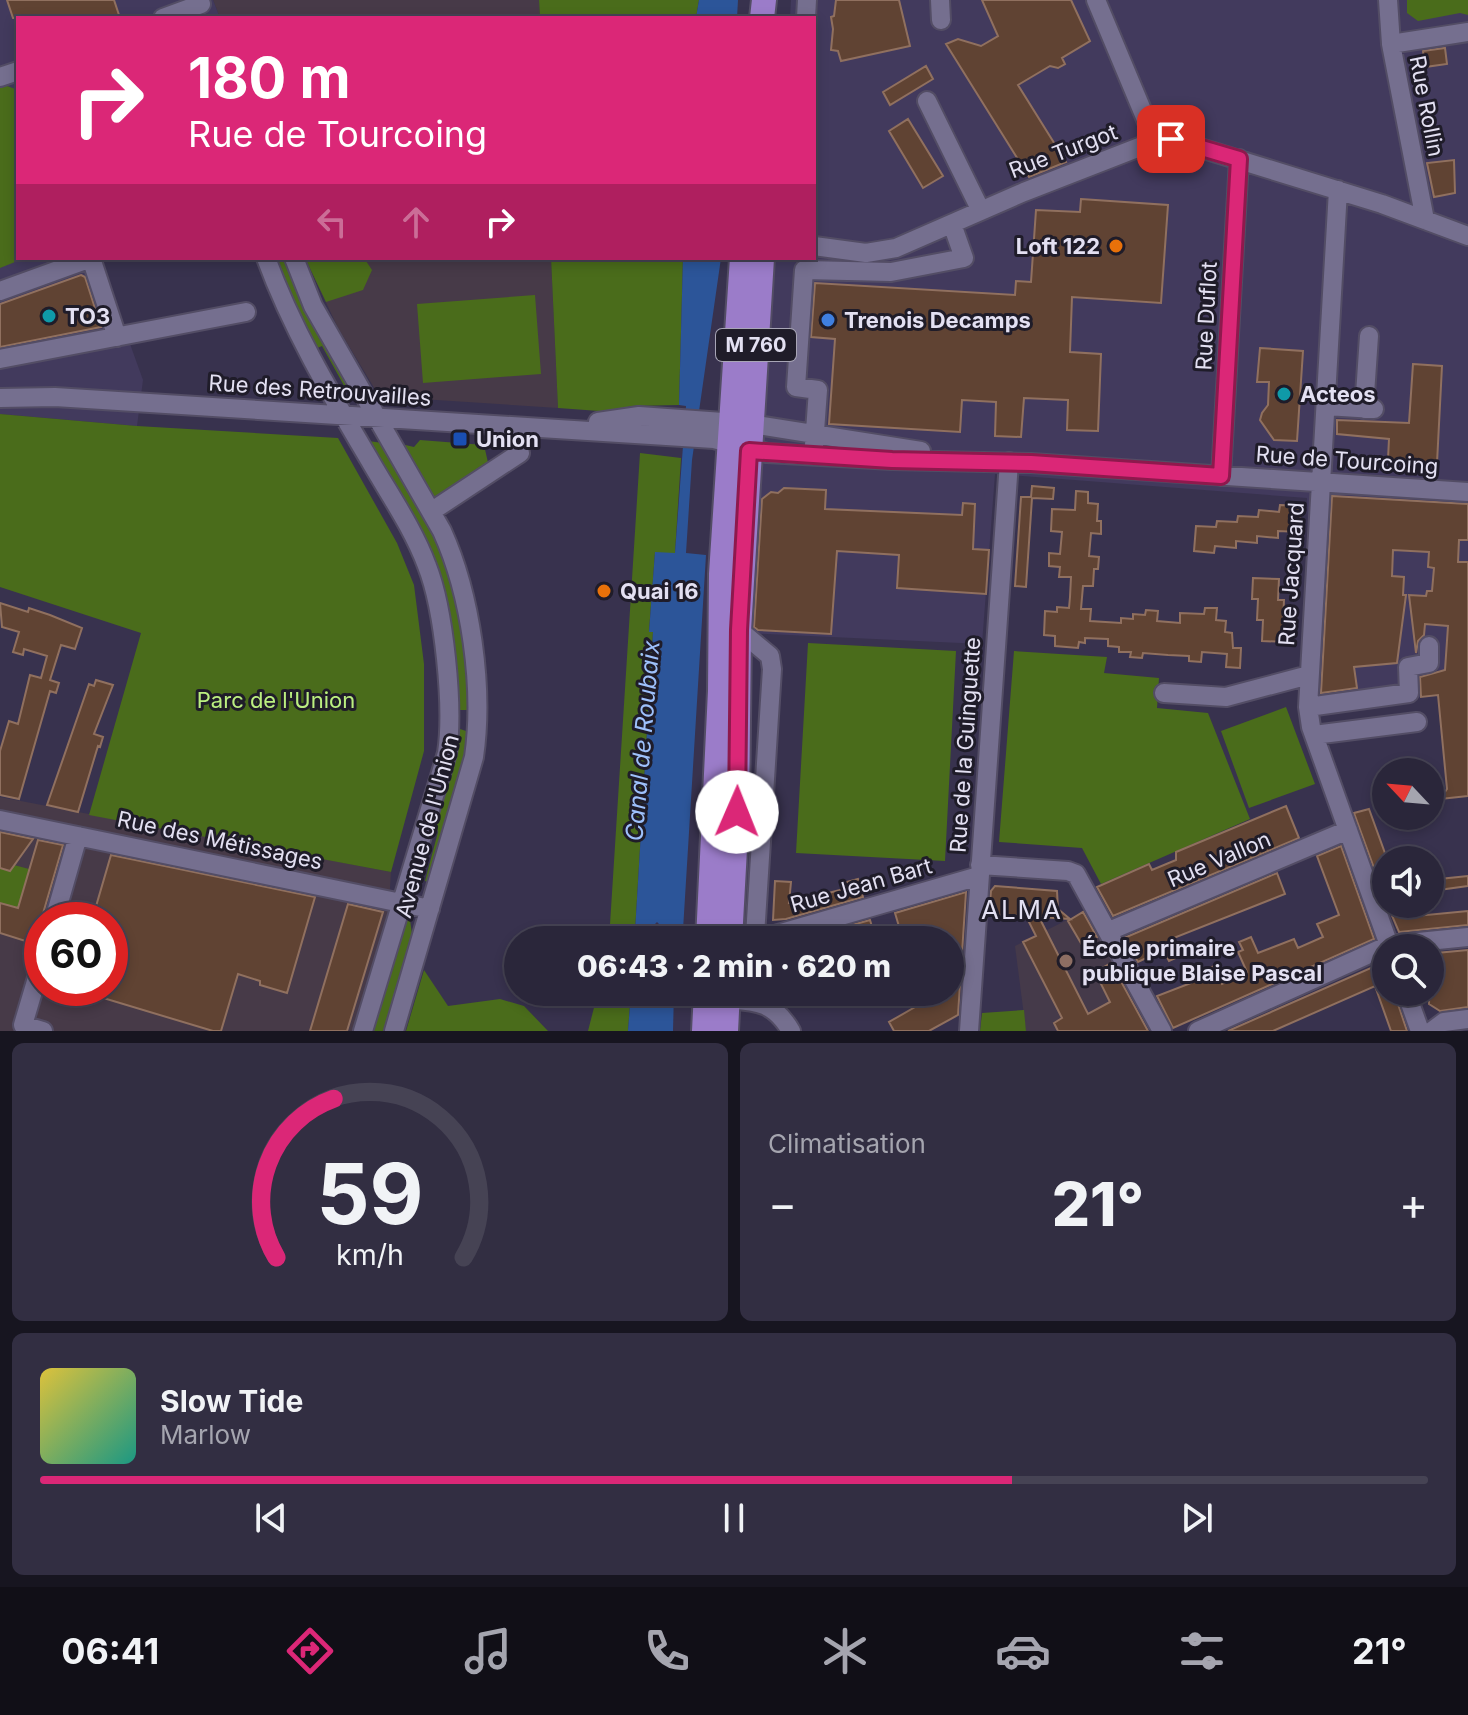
<!DOCTYPE html>
<html lang="fr">
<head>
<meta charset="utf-8">
<style>
	body { margin:0; font-family:Inter,sans-serif; background:#322e42; color:#f1f3f6; height:100vh; display:flex; flex-direction:column; font-size:30px; white-space:nowrap }
	* { box-sizing:border-box; margin:0 }
	p { font-size:26px; color:#a5a5af }
	.icon { flex:none; width:44px; height:44px; fill:none; stroke:currentColor; stroke-width:2; stroke-linecap:round; stroke-linejoin:round }
	.map { position:relative; height:1031px; overflow:hidden }
	.side { display:flex; flex-direction:column; gap:12px; padding:12px; background:#171520; flex:1 }
	.side>* { flex:none }
	.top-card { position:absolute; left:16px; top:16px; width:800px; height:244px; border-radius:0px; box-shadow:0 4px 12px #0003,0 0 0 2px #464354; background:#db2777; color:#fff; overflow:hidden }
	.needle { width:52px; rotate:296deg }
	.tools { position:absolute; left:1372px; top:758px; display:grid; gap:16px }
	.tools a { display:grid; place-items:center; width:72px; height:72px; border-radius:50%; background:#2a263a; box-shadow:0 4px 12px #0003,0 0 0 2px #464354; font-size:40px }
	.speed { position:absolute; left:24px; top:902px; display:flex; gap:16px; font-size:40px; font-weight:700; text-align:center }
	.speed>* { display:grid; place-content:center; width:104px; height:104px; border-radius:50%; background:#2a263a; box-shadow:0 4px 12px #0003,0 0 0 2px #464354; line-height:1 }
	.speed .limit { border:12px solid #d22; background:#fff; color:#111 }
	.pin { position:absolute; display:grid; place-items:center; width:68px; height:68px; color:#fff; margin:-34px; border-radius:16px; box-shadow:0 4px 12px #0006 }
	.me { position:absolute; width:88px; margin:-44px; rotate:1deg; stroke-linejoin:round; filter:drop-shadow(0 0 6px #0008) }
	.turn { display:flex; align-items:center; gap:28px; height:168px; padding:0 40px; font-size:36px }
	.turn .icon { width:104px; height:104px; stroke-width:2.5 }
	.turn b { display:block; font-size:56px; line-height:68px }
	.lanes { display:flex; align-items:center; height:76px; padding:0 40px; background:#0003; justify-content:center; gap:40px; direction:ltr }
	.lanes .off { opacity:.35 }
	.big { font-size:60px; font-weight:800; line-height:1.1 }
	.side .widget { flex:1; display:flex; flex-direction:column; justify-content:center; gap:12px; min-width:0; padding:0 28px; border-radius:12px; background:#322e42 }
	.side .dial { align-items:center; gap:0 }
	.dial svg { height:208px; overflow:visible; fill:none; stroke:#464354; stroke-width:7; stroke-linecap:round; text-anchor:middle }
	.dial text { fill:#f1f3f6; stroke:none }
	.song { display:flex; align-items:center; gap:24px }
	.cover { width:96px; height:96px; border-radius:12px; background:linear-gradient(135deg,hsl(50 70% 55%),hsl(170 70% 35%)) }
	.played { height:8px; border-radius:4px; background:linear-gradient(90deg,#db2777 70%,#464354 70%) }
	.keys { display:flex; justify-content:space-around; direction:ltr }
	.heat { display:flex; justify-content:space-between; align-items:center; font-size:44px; direction:ltr }
	.side .tiles { flex:1; display:grid; gap:12px; grid-template-columns:1fr 1fr }
	.widget:last-child { grid-column:span 2 }
	.trip { position:absolute; left:504px; top:926px; width:460px; height:80px; border-radius:40px; background:#2a263a; box-shadow:0 4px 12px #0003,0 0 0 2px #464354; font-weight:800; line-height:80px; text-align:center }
	.menu { display:flex; height:128px; justify-content:space-around; align-items:center; background:#110f17; color:#a5a5af }
	.menu .icon { width:56px; height:56px }
	.menu .selected { color:#db2777 }
	.menu b { font-size:36px; color:#f1f3f6 }
	.map>svg:first-child { display:block }
	.commercial { fill:#473a48; fill-rule:evenodd }
	.built { fill:#423a5d }
	.education { fill:#453a4a }
	.green { fill:#4a6c1b }
	.water { fill:#2c5599 }
	.building { fill:#604333; stroke:#90705f; stroke-width:2 }
	.lines { fill:none; stroke-linecap:round; stroke-linejoin:round }
	.minor-casing { stroke:#534d65; stroke-width:22 }
	.major-casing { stroke:#534d65; stroke-width:28 }
	.minor { stroke:#756f8f; stroke-width:18 }
	.major { stroke:#9b7cc9; stroke-width:24 }
	.route-casing { stroke:#8e194d; stroke-width:20 }
	.route { stroke:#db2777; stroke-width:14 }
	.food-dot { fill:#e8710a; stroke:#1f1c29; stroke-width:3 }
	.culture-dot { fill:#0f9aa8; stroke:#1f1c29; stroke-width:3 }
	.shop-dot { fill:#3f7fe0; stroke:#1f1c29; stroke-width:3 }
	.transit-dot { fill:#1a4fb4; stroke:#1f1c29; stroke-width:3 }
	.education-dot { fill:#8d6e63; stroke:#1f1c29; stroke-width:3 }
	.labels { text-anchor:middle; stroke-width:6; stroke-linejoin:round; paint-order:stroke }
	.shield { fill:#1f1c29; stroke:#a8a5b6; stroke-width:2 }
	.shield-label { font-size:20px; font-weight:bold; fill:#e3e0f2 }
	.street-label { font-size:22px; fill:#e3e0f2; stroke:#1f1c29 }
	.poi-label { font-size:22px; font-weight:bold; fill:#e3e0f2; stroke:#1f1c29; text-anchor:start }
	.park-label { font-size:22px; fill:#bbef80; stroke:#1f1c29 }
	.water-label { font-size:24px; font-style:italic; fill:#9ec1fb; stroke:#1f1c29 }
	.quarter-label { font-size:26px; letter-spacing:2px; fill:#e3e0f2; stroke:#1f1c29 }
</style>
</head>
<body>
<div class="map">
<svg width="1468" height="1031" viewBox="0 0 1468 1031">
	<rect width="100%" height="100%" fill="#38324e"/>
	<!-- commercial -->
	<path class="commercial" d="M213,0H539L540,18H220Z
		M305,258H551L558,408L390,397L376,391L338,328Z
		M0,797L391,872L388,919L355,1031H0ZM42,920H110V988H42Z"/>
	<!-- built -->
	<path class="built" d="M0,0H213L220,18H18V258H99L143,380L137,426L0,414Z
		M791,0H1468V672L1445,670L1418,673L1421,697L1314,710L1307,498L995,474L982,644L744,633L772,258H814V18H790Z"/>
	<!-- education -->
	<path class="education" d="M1087,910L1130,992L1055,1031H1026L1015,946Z"/>
	<!-- green -->
	<path class="green" d="M539,0H699L696,18H540Z
		M1407,0H1468V15L1460,13L1418,21L1407,13Z
		M7,86L18,90V258H25L0,268V88Z
		M274,258H286L355,393L347,391L322,346L315,349L291,304Z
		M305,258H364L372,270L363,290L326,302Z
		M551,258H683L679,405L631,406L613,412L558,408Z
		M535,295L541,374L423,383L417,304Z
		M0,414L137,426L338,438L397,543L414,585L424,664V751L391,872L89,815L141,633L0,587Z
		M420,440L484,445L489,467L434,499L401,444L414,447Z
		M368,441L383,443L440,543L456,583L470,710H458L448,617Z
		M640,453L681,458L675,553H655L649,631L653,632L635,932L642,935L641,940H609Z
		M808,643L956,651L945,861L796,853Z
		M1014,651L1107,657L1104,673L1159,678L1157,708L1208,713L1250,819L1101,884L1082,848L999,842Z
		M1286,707L1315,784L1249,808L1221,731Z
		M457,728L469,732L466,762L430,883L425,881L438,832L435,822Z
		M14,865L29,869L18,908L0,903V868L10,871Z
		M407,918L410,920L413,941L386,1031H373Z
		M424,970L448,1006L500,999L524,1006L548,1031H406Z
		M598,992H631L628,1031H588Z
		M1024,1010L1026,1031H980L982,1013Z"/>
	<!-- water -->
	<path class="water" d="M699,0H738L737,18H696Z
		M683,258H721L692,460L686,553L706,555L683,930L672,936L671,940H660L661,926L657,922L653,926V940H641V935L635,932L653,632H649L655,552L675,553L686,406L679,405Z
		M631,992H674L673,1031H628Z"/>
	<!-- building -->
	<path class="building" d="M7,0H114L120,18H13Z
		M836,0H899L910,46L841,61L838,51L831,50L833,29L831,17L834,16Z
		M982,0H1071L1090,41L1062,58L1065,64L1058,68L1050,66L1018,85L1066,162L1029,177L946,44L958,39L981,46L998,36Z
		M1445,48L1447,64L1425,67L1423,51Z
		M926,66L933,79L890,105L883,92Z
		M908,119L943,176L923,188L889,131Z
		M1454,160L1455,193L1434,197L1427,163Z
		M1081,199L1168,205L1161,303L1072,297L1070,352L1101,354L1098,431L1067,430L1068,400L1024,398L1021,437L995,436L996,402L962,400L960,432L829,424L835,339L811,337L815,283L1015,295L1016,281L1031,282L1036,210L1080,212Z
		M81,275L85,277L101,327L0,347V304Z
		M1260,348L1303,351L1297,441L1274,440L1260,420L1262,413L1268,405L1269,382H1257Z
		M1413,364L1442,366L1437,463L1388,459L1389,439L1337,434V420L1409,423Z
		M1032,486L1054,488L1053,499L1032,498L1026,587L1015,586L1021,497H1031Z
		M784,488L826,490L825,509L962,515L963,503L975,504L973,549L989,550L986,594L897,588L899,555L837,551L831,634L758,630L754,627L762,499L771,492L778,493Z
		M1076,491L1088,492V503L1098,504L1097,521H1101V534L1091,533L1089,556L1099,557L1098,569H1094L1093,586H1083L1081,609H1091L1090,621L1121,623V618L1133,619V614L1145,615L1146,610L1158,611L1157,621L1180,623V613L1204,614L1205,608H1217L1216,620L1226,621L1225,632L1232,633L1233,648H1241L1240,668L1226,667L1227,654L1202,652L1201,662L1189,661V656L1168,655L1143,653L1142,658L1130,657L1131,652H1119V647L1108,646V639L1085,638V643L1079,642L1078,648L1055,646V636L1044,635L1045,611L1057,612V607L1069,608L1070,597L1071,577H1059L1060,567L1049,566V553L1060,554L1062,532L1051,531L1052,509L1075,510Z
		M1332,496L1468,504V540H1459L1458,562H1468V796L1440,799L1447,789L1438,695L1421,697L1420,677L1445,670L1448,626L1425,624L1424,635L1418,641L1416,653L1409,595L1426,596L1427,591H1432L1434,568L1428,567L1429,552L1393,550L1392,576L1404,577L1403,595H1406L1397,663L1354,667L1357,688L1321,693Z
		M1280,505L1301,506L1299,532L1278,531V538L1257,536V543L1236,541V548L1215,546L1214,553L1194,551L1196,526L1216,527L1217,521L1237,522L1238,516L1258,517L1259,510L1279,512Z
		M1253,578L1279,579L1278,600H1284L1283,621H1289L1288,642L1262,641L1263,620H1257L1258,599H1252Z
		M0,603L28,612L29,608L50,615L82,628L75,649L61,645L50,680L59,683L56,693L50,691L19,799L0,795V751L9,721L18,724L30,675L41,678L47,656L24,649L23,655L13,652L19,632L2,627Z
		M96,680L113,685L94,734L103,737L100,747L98,746L78,812L47,805L89,684L94,686Z
		M1286,806L1299,838L1113,916L1097,887L1149,864L1152,870L1176,860V852Z
		M1369,809L1386,856V901L1354,813Z
		M0,832L33,839L10,871L0,868Z
		M38,840L63,845L42,917L38,945L0,933V903L18,908Z
		M1341,846L1374,939L1173,1028L1157,996L1191,983L1188,977L1214,966L1222,984L1247,972L1238,952L1243,950L1239,942L1251,937L1258,953L1294,939L1298,948L1323,937L1317,924L1339,915L1317,856Z
		M111,855L315,897L287,993L260,985V981L238,974L221,1031H213L80,991V988H110V920H92Z
		M1277,873L1285,894L1171,939L1178,957L1169,961L1163,950L1138,962L1124,938Z
		M1468,876V886L1431,891L1430,880Z
		M858,879L863,897L786,919L773,920L775,881L791,882L789,903L844,889L843,883Z
		M995,886L1057,891L1058,909L1070,919L1039,917L1088,1014L1110,1002L1095,972L1111,963L1148,1031H1058L1054,1023L1062,1018L1023,942L1036,936L1026,916L989,914L991,891Z
		M966,892L958,1015L929,1031H894L889,1022L929,999V992H950V940H933V931L903,940L895,913Z
		M348,904L383,912L347,1031H310Z
		M1387,904H1402L1406,917L1468,911V925L1399,932Z
		M1083,912L1097,937L1082,945L1068,921Z
		M870,920L876,940H848L845,927Z
		M1468,950V1007L1440,1011L1429,1004L1430,969H1434L1433,957L1436,953Z
		M1373,967L1386,970V992H1394L1407,1031H1391L1375,986L1273,1031H1228Z"/>
	<g class="lines">
		<!-- minor casing -->
		<g class="minor-casing">
			<path id="minor" d="M940,0L941,20
				M1096,0L1155,141
				M1388,0L1391,44L1425,220
				M163,18L201,4
				M806,18L807,0
				M1391,44L1468,32
				M0,77L18,71
				M927,101L981,211
				M1338,190L1308,707L1311,727L1390,948
				M814,246L866,253L896,248L1024,192L1155,141L1171,139L1382,204L1468,236
				M91,258L117,337
				M266,258C292,329 330,393 369,459C389,494 413,528 427,566C444,609 454,707 447,753L363,1031
				M294,258L313,306L442,531C471,595 484,688 474,757L394,1031
				M0,291L91,258
				M0,359L246,312
				M0,398L55,397L714,439L767,453L892,460L1031,463L1468,492
				M1326,406L1374,409
				M1364,409L1369,336
				M598,422L639,416L751,424L921,451
				M814,445L818,390L796,387L804,270L891,272L964,258L952,224
				M1221,476L1239,159
				M432,511L520,453
				M739,630L770,656L772,669L755,936L747,940
				M1164,693L1226,697L1309,675
				M1308,707L1409,693L1408,667L1429,663V646
				M1314,735L1417,722
				M0,820L430,909
				M980,865L1068,871L1076,874L1162,1031
				M54,920L78,836
				M1109,931L1348,830
				M755,936H771L979,876
				M42,961L23,1025L43,1031
				M1406,992L1420,1031
				M715,998C751,1002 771,997 791,1031
				M969,1031L1009,462
				M1198,1031L1389,945L1468,937
				M1432,1031L1444,1022L1468,1019"/>
		</g>
		<!-- major casing -->
		<g class="major-casing">
			<path id="major" d="M762,18L764,0
				M708,940L720,691L721,574L742,258
				M730,940L737,812L739,630L762,258
				M704,1031L706,992
				M726,1031L728,992"/>
		</g>
		<!-- minor -->
		<use href="#minor" class="minor"/>
		<!-- major -->
		<use href="#major" class="major"/>
	</g>
	<g class="lines">
		<!-- route casing -->
		<g class="route-casing">
			<path id="route" d="M737,812L739,630L749,451L892,460L1031,463L1221,476L1239,159L1171,139"/>
		</g>
		<!-- route -->
		<use href="#route" class="route"/>
	</g>
	<!-- markers -->
	<g class="food-dot">
		<circle cx="1116" cy="246" r="8"/>
		<circle cx="604" cy="591" r="8"/>
	</g>
	<g class="culture-dot">
		<circle cx="49" cy="316" r="8"/>
		<circle cx="1284" cy="394" r="8"/>
	</g>
	<circle class="shop-dot" cx="828" cy="320" r="8"/>
	<rect class="transit-dot" x="452" y="431" width="16" height="16" rx="4"/>
	<circle class="education-dot" cx="1066" cy="961" r="8"/>
	<g class="labels">
		<!-- shield labels -->
		<rect class="shield" x="716" y="329" width="80" height="32" rx="6"/>
		<g class="shield-label">
			<text x="756" y="352">M 760</text>
		</g>
		<!-- street labels -->
		<g class="street-label">
			<text transform="translate(1427 106) rotate(79)" y="8">Rue Rollin</text>
			<text transform="translate(1063 151) rotate(-21)" y="8">Rue Turgot</text>
			<text transform="translate(1206 316) rotate(-87)" y="8">Rue Duflot</text>
			<text transform="translate(320 390) rotate(4)" y="8">Rue des Retrouvailles</text>
			<text transform="translate(1347 460) rotate(4)" y="8">Rue de Tourcoing</text>
			<text transform="translate(1291 574) rotate(-86)" y="8">Rue Jacquard</text>
			<text transform="translate(965 745) rotate(-86)" y="8">Rue de la Guinguette</text>
			<text transform="translate(427 826) rotate(-75)" y="8">Avenue de l'Union</text>
			<text transform="translate(220 840) rotate(12)" y="8">Rue des Métissages</text>
			<text transform="translate(1219 859) rotate(-23)" y="8">Rue Vallon</text>
			<text transform="translate(861 885) rotate(-16)" y="8">Rue Jean Bart</text>
		</g>
		<!-- poi labels -->
		<g class="poi-label">
			<text x="1100" y="254" text-anchor="end">Loft 122</text>
			<text x="65" y="324">TO3</text>
			<text x="844" y="328">Trenois Decamps</text>
			<text x="1300" y="402">Acteos</text>
			<text x="476" y="447">Union</text>
			<text x="620" y="599">Quai 16</text>
			<text x="1082" y="956">École primaire<tspan x="1082" dy="25">publique Blaise Pascal</tspan></text>
		</g>
		<!-- park labels -->
		<g class="park-label">
			<text x="276" y="708">Parc de l'Union</text>
		</g>
		<!-- water labels -->
		<g class="water-label">
			<text transform="translate(643 741) rotate(-85)" y="8">Canal de Roubaix</text>
		</g>
		<!-- quarter labels -->
		<g class="quarter-label">
			<text x="1022" y="919">ALMA</text>
		</g>
	</g>
</svg>
<div class="tools">
<a><svg class="needle" viewBox="-14 -14 28 28"><path d="M0-13l5 13h-10z" fill="#e53935"/><path d="M0 13l5-13h-10z" fill="#a5a5af"/></svg></a>
<a><svg class="icon" aria-label="sound" viewBox="0 0 24 24"><path d="M4 9h4l5-4v14l-5-4H4zM17 9q2 3 0 6"/></svg></a>
<a><svg class="icon" aria-label="search" viewBox="0 0 24 24"><circle cx="10" cy="10" r="6"/><path d="M15 15l6 6"/></svg></a>
</div>
<div class="speed"><div class="limit">60</div></div>
<div class="pin" style="left:1171px;top:139px;background:#d93025"><svg class="icon" aria-label="arrive" viewBox="0 0 24 24"><path d="M6 21V4h12l-3 4 3 4H6"/></svg></div>
<svg class="me" style="left:737px;top:812px" viewBox="-20 -20 40 40"><circle r="19" fill="#fff"/><path d="M0-13L10 11 0 6-10 11z" fill="#db2777"/></svg>
<div class="trip">06:43 · 2 min · 620 m</div>
<div class="top-card">
<div class="turn"><svg class="icon" aria-label="right" viewBox="0 0 24 24"><path d="M7 20v-9h11M14 6l5 5-5 5"/></svg><div><b>180 m</b>Rue de Tourcoing</div></div>
<div class="lanes"><svg class="icon off" aria-label="left" viewBox="0 0 24 24"><path d="M17 20v-9H6M10 6l-5 5 5 5"/></svg><svg class="icon off" aria-label="ahead" viewBox="0 0 24 24"><path d="M12 20V5M6 11l6-6 6 6"/></svg><svg class="icon" aria-label="right" viewBox="0 0 24 24"><path d="M7 20v-9h11M14 6l5 5-5 5"/></svg></div>
</div>
</div>
<section class="side">
<div class="tiles">
<div class="widget dial"><svg viewBox="0 0 100 80">
<path d="M14 69A42 42 0 1 1 86 69"/>
<path d="M14 69A42 42 0 0 1 36 8" stroke="#db2777"/>
<text x="50" y="56" font-size="32" font-weight="700">59</text>
<text x="50" y="72" font-size="11">km/h</text>
</svg></div>
<div class="widget"><p>Climatisation</p>
<div class="heat"><a>−</a><b class="big">21°</b><a>+</a></div>
</div>
<div class="widget">
<div class="song"><i class="cover"></i><div><b>Slow Tide</b><p>Marlow</p></div></div>
<div class="played"></div>
<div class="keys"><svg class="icon" aria-label="previous" viewBox="0 0 24 24"><path d="M18 5L8 12l10 7zM5 5v14"/></svg><svg class="icon" aria-label="pause" viewBox="0 0 24 24"><path d="M8 5v14M16 5v14"/></svg><svg class="icon" aria-label="next" viewBox="0 0 24 24"><path d="M6 5l10 7-10 7zM19 5v14"/></svg></div>
</div>
</div>
</section>
<nav class="menu">
<b>06:41</b>
<svg class="icon selected" aria-label="directions" viewBox="0 0 24 24"><path d="M12 3l9 9-9 9-9-9zM9 14v-3h6M13 9l2 2-2 2"/></svg>
<svg class="icon" aria-label="music" viewBox="0 0 24 24"><path d="M9 18V5l10-2v13"/><circle cx="6" cy="18" r="3"/><circle cx="16" cy="16" r="3"/></svg>
<svg class="icon" aria-label="phone" viewBox="0 0 24 24"><path d="M5 4h4l2 5-3 2q2 4 5 5l2-3 5 2v4C11 20 4 13 5 4z"/></svg>
<svg class="icon" aria-label="climate" viewBox="0 0 24 24"><path d="M12 3v18M4 7l16 10M4 17L20 7"/></svg>
<svg class="icon" aria-label="car" viewBox="0 0 24 24"><path d="M5 17H2v-5l4-1 3-4h7l3 4 3 1v5h-3M9 17h6M6 11h13"/><circle cx="7" cy="17" r="2"/><circle cx="17" cy="17" r="2"/></svg>
<svg class="icon" aria-label="filters" viewBox="0 0 24 24"><path d="M4 7h16M4 17h16"/><circle cx="9" cy="7" r="2"/><circle cx="15" cy="17" r="2"/></svg>
<b>21°</b>
</nav>
</body>
</html>
